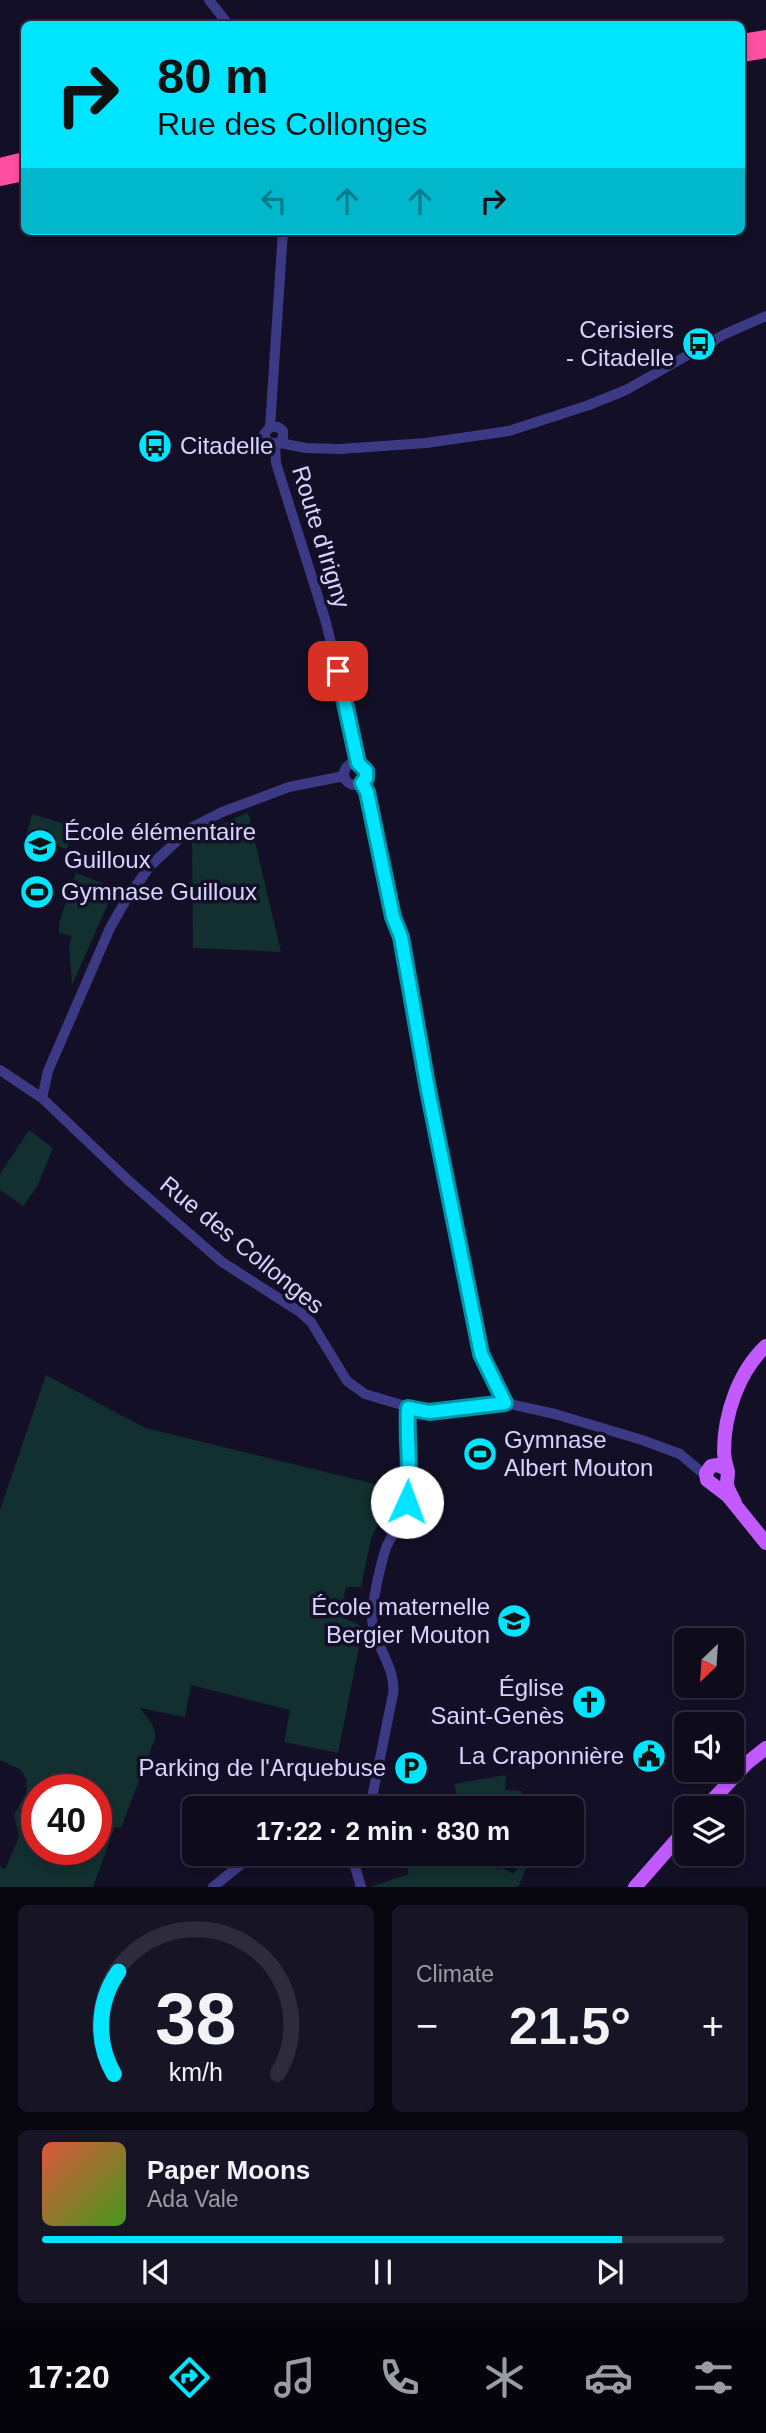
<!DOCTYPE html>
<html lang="en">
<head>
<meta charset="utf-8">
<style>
	body { margin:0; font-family:Arial,sans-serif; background:#171425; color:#f1f3f6; height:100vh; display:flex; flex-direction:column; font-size:26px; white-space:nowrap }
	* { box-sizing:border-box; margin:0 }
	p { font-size:23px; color:#9b9ba3 }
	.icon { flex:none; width:38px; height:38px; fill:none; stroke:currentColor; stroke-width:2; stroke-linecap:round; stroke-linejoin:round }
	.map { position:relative; height:1887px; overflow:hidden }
	.panel { display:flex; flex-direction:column; gap:18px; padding:18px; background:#08060f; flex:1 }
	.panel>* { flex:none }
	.banner { position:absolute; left:21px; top:21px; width:724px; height:214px; border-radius:10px; box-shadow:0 4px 10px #0003,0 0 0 2px #2e2b3b; background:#00e5ff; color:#111; overflow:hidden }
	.needle { width:46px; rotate:205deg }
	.tools { position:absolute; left:674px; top:1628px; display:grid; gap:14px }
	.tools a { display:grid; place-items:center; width:70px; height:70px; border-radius:10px; background:#0e0b1c; box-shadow:0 4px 10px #0003,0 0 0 2px #2e2b3b; font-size:35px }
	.speed { position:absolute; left:21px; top:1774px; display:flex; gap:14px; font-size:35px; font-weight:700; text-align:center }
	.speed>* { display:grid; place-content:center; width:91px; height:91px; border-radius:50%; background:#0e0b1c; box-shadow:0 4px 10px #0003,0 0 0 2px #2e2b3b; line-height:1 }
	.speed .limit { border:10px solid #d22; background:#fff; color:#111 }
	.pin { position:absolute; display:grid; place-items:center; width:60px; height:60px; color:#fff; margin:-30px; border-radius:14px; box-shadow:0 4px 10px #0006 }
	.me { position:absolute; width:77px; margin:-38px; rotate:2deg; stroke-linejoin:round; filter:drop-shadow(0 0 5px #0008) }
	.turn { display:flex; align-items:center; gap:24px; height:147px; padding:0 21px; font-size:32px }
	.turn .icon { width:91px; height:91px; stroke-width:2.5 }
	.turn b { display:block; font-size:49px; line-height:60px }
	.lanes { display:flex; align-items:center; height:66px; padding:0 21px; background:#0003; justify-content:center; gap:35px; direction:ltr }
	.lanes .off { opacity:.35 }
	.big { font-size:52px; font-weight:800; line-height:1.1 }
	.panel .widget { flex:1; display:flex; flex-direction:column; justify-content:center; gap:10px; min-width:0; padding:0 24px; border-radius:10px; background:#171425 }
	.panel .dial { align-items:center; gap:0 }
	.dial svg { height:182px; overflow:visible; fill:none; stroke:#2e2b3b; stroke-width:7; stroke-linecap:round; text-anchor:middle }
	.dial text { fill:#f1f3f6; stroke:none }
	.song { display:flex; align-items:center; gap:21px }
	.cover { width:84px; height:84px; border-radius:10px; background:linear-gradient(135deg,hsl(10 70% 55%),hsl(100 70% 35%)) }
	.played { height:7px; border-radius:4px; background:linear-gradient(90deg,#00e5ff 85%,#2e2b3b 85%) }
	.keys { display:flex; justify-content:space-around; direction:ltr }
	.heat { display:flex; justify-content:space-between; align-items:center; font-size:38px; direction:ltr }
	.panel .tiles { flex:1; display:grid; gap:18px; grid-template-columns:1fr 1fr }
	.widget:last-child { grid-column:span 2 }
	.trip { position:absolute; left:182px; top:1796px; width:402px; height:70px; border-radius:10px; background:#0e0b1c; box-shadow:0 4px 10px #0003,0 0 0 2px #2e2b3b; font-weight:800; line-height:70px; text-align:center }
	.tab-bar { display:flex; height:112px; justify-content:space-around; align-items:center; background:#06040b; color:#9b9ba3 }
	.tab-bar .icon { width:49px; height:49px }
	.tab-bar .selected { color:#00e5ff }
	.tab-bar b { font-size:32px; color:#f1f3f6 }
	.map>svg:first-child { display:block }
	.green { fill:#12302f; fill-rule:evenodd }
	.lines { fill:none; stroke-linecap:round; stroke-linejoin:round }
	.minor { stroke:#3d3a85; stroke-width:10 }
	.major { stroke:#c25bff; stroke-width:14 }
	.highway { stroke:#ff4fa3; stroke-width:16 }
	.route-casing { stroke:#0095a6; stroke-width:18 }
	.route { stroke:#00e5ff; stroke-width:12 }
	.labels { text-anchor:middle; stroke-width:7; stroke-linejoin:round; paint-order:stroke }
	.poi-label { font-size:24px; fill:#d9d4ff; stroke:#130f26; text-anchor:end }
	.street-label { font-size:24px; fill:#d9d4ff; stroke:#130f26 }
</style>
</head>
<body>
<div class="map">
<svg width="766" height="1887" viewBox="0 0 766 1887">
	<rect width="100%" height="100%" fill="#130f26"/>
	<!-- green -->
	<path class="green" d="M248,812L281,952L193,948L192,839Z
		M32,814L74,827L67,849L26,836Z
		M76,873L115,888L72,985L69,946L72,936L59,933V923Z
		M29,1130L53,1148L37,1187L23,1206L0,1190V1174Z
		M46,1375L145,1428L403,1491L397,1507L386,1506L371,1539L361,1587H346L340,1616L363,1627L338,1753L284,1742L290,1710L191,1685L185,1717L140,1708L152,1724L156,1736L121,1828L115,1827L93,1887H0V1867L5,1869L19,1837L14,1815L26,1793L27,1781L21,1770L0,1760V1510ZM37,1790H96V1850H37Z
		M506,1775L505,1790L522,1791L520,1806L528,1808H460L454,1784Z
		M403,1853H505L503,1860L495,1869L503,1868L513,1874L521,1864L527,1866L518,1887H370L409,1874Z"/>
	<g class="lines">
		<!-- minor -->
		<path class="minor" d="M209,0L228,24
			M270,427H278L283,431V438L278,444L267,442L264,434L270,427L283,231
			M280,443L306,448L340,449L426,443L509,431L589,405L626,390L725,334L766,316
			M275,445L276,463L325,619L345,698L358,763
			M344 774a11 11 0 1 1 22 0a11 11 0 1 1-22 0Z
			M362,783L367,792L393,917L401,937L428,1090L481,1354L505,1403
			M0,1070L42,1098L129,1181L222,1262L300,1312L311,1322L347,1381L365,1394L422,1411L505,1403L555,1414L642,1440L680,1454L706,1476
			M42,1098L48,1071L110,928L126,900L150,866L191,828L222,812L289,787L344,776
			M344,1808L375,1800L373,1793L393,1694C397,1667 372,1643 372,1617C373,1598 380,1566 386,1548C392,1533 403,1521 407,1505C414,1474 406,1440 408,1408
			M351,1853L361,1887
			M213,1887L255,1853"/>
		<!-- major -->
		<path class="major" d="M726,1469L718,1465L711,1466L706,1473L707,1480L728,1496L766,1543
			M735,1503C733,1498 727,1489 727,1483C727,1479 728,1476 728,1472C726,1465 724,1458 724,1451C724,1414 739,1371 766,1346
			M705,1808L747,1763L766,1748
			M635,1887L686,1829"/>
		<!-- highway -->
		<path class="highway" d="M742,42L766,38
			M742,54L766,50
			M0,166L24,160
			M0,178L24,173"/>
	</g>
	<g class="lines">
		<!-- route casing -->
		<g class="route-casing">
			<path id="route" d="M338,671L358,763L366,771V778L362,783L367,792L393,917L401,937L428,1090L481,1354L505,1403L429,1412L408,1408C406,1439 412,1471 407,1502"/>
		</g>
		<!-- route -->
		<use href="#route" class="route"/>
	</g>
	<!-- icons -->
	<defs>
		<g id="bus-disc" transform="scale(1.75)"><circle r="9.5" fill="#00e5ff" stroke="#130f26"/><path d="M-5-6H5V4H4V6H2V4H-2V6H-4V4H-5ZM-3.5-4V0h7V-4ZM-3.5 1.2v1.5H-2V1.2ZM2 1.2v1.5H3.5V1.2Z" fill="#111"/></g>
		<g id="school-disc" transform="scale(1.75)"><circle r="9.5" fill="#00e5ff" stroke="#130f26"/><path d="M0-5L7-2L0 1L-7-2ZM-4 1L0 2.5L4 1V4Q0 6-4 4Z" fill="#111"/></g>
		<g id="stadium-disc" transform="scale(1.75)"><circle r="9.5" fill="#00e5ff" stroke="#130f26"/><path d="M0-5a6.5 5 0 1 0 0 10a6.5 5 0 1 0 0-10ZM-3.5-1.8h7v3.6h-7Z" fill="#111"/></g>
		<g id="church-disc" transform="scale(1.75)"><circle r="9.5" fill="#00e5ff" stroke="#130f26"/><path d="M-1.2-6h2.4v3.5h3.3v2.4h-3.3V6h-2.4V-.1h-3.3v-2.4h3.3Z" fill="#111"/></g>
		<g id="civic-disc" transform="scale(1.75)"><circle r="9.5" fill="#00e5ff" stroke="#130f26"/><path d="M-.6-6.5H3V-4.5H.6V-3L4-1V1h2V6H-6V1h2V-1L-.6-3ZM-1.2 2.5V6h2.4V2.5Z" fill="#111"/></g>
		<g id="parking-disc" transform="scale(1.75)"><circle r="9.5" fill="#00e5ff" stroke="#130f26"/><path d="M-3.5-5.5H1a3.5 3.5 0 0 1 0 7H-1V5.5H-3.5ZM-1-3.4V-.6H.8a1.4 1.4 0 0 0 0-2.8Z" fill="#111"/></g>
	</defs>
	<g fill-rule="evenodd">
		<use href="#bus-disc" x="699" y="344"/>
		<use href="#bus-disc" x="155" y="446"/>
		<use href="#school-disc" x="40" y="846"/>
		<use href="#stadium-disc" x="37" y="892"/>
		<use href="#stadium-disc" x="480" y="1454"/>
		<use href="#school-disc" x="514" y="1621"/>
		<use href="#church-disc" x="589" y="1702"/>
		<use href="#civic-disc" x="649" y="1756"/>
		<use href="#parking-disc" x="411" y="1768"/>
	</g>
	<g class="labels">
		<!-- poi labels -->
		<g class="poi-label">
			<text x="674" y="338">Cerisiers<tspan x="674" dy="28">- Citadelle</tspan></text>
			<text x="180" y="454" text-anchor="start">Citadelle</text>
			<text x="64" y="840" text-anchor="start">École élémentaire<tspan x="64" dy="28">Guilloux</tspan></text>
			<text x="61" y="900" text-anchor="start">Gymnase Guilloux</text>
			<text x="504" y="1448" text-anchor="start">Gymnase<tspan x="504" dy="28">Albert Mouton</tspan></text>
			<text x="490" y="1615">École maternelle<tspan x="490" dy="28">Bergier Mouton</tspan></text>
			<text x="564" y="1696">Église<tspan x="564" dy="28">Saint-Genès</tspan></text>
			<text x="624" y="1764">La Craponnière</text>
			<text x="386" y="1776">Parking de l'Arquebuse</text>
		</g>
		<!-- street labels -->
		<g class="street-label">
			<text transform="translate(321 537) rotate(73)" y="8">Route d'Irigny</text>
			<text transform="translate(242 1245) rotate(39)" y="8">Rue des Collonges</text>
		</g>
	</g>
</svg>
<div class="tools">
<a><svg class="needle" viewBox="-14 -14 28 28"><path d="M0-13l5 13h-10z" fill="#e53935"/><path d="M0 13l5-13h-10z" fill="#9b9ba3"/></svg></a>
<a><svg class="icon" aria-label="sound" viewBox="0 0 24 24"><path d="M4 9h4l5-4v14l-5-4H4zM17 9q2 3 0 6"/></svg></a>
<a><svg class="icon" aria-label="layers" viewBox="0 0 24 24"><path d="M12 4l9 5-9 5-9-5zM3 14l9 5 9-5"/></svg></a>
</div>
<div class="speed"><div class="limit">40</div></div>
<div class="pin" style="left:338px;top:671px;background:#d93025"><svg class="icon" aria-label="arrive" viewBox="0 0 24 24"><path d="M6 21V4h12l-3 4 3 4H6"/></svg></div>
<svg class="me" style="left:407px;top:1502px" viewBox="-20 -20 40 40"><circle r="19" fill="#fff"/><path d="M0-13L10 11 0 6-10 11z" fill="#00e5ff"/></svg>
<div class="trip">17:22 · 2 min · 830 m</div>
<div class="banner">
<div class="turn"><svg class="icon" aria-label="right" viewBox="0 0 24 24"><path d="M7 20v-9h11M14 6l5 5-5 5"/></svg><div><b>80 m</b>Rue des Collonges</div></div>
<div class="lanes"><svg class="icon off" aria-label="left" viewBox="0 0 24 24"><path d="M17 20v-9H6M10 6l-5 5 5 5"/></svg><svg class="icon off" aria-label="ahead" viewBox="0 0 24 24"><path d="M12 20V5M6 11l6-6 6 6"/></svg><svg class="icon off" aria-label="ahead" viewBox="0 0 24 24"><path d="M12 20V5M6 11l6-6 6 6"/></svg><svg class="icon" aria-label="right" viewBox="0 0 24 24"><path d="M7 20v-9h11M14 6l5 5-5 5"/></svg></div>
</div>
</div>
<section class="panel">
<div class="tiles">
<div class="widget dial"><svg viewBox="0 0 100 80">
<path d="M14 69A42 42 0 1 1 86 69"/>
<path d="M14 69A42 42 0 0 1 16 24" stroke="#00e5ff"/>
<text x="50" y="56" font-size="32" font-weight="700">38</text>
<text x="50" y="72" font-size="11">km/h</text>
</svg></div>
<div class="widget"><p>Climate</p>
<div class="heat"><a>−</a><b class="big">21.5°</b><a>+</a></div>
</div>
<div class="widget">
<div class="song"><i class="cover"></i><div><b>Paper Moons</b><p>Ada Vale</p></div></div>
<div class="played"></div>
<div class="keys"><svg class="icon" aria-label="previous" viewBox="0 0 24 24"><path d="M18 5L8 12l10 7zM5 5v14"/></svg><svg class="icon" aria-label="pause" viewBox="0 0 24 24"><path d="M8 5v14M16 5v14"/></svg><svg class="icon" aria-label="next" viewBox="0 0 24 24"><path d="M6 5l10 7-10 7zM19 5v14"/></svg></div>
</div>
</div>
</section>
<nav class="tab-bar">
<b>17:20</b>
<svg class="icon selected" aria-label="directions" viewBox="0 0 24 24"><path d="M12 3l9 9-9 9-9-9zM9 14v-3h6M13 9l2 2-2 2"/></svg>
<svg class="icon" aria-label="music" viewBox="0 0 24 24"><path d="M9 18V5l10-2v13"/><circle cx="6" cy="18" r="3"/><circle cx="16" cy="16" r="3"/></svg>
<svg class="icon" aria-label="phone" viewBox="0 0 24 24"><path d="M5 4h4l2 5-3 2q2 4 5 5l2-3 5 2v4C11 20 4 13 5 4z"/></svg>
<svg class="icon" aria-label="climate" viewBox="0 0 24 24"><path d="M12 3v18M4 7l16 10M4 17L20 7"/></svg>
<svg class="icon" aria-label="car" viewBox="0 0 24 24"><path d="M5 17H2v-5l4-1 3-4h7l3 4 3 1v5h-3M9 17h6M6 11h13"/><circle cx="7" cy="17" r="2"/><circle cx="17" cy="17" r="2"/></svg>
<svg class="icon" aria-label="filters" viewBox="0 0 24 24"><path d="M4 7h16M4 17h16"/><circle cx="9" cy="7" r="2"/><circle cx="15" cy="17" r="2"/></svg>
</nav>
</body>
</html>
